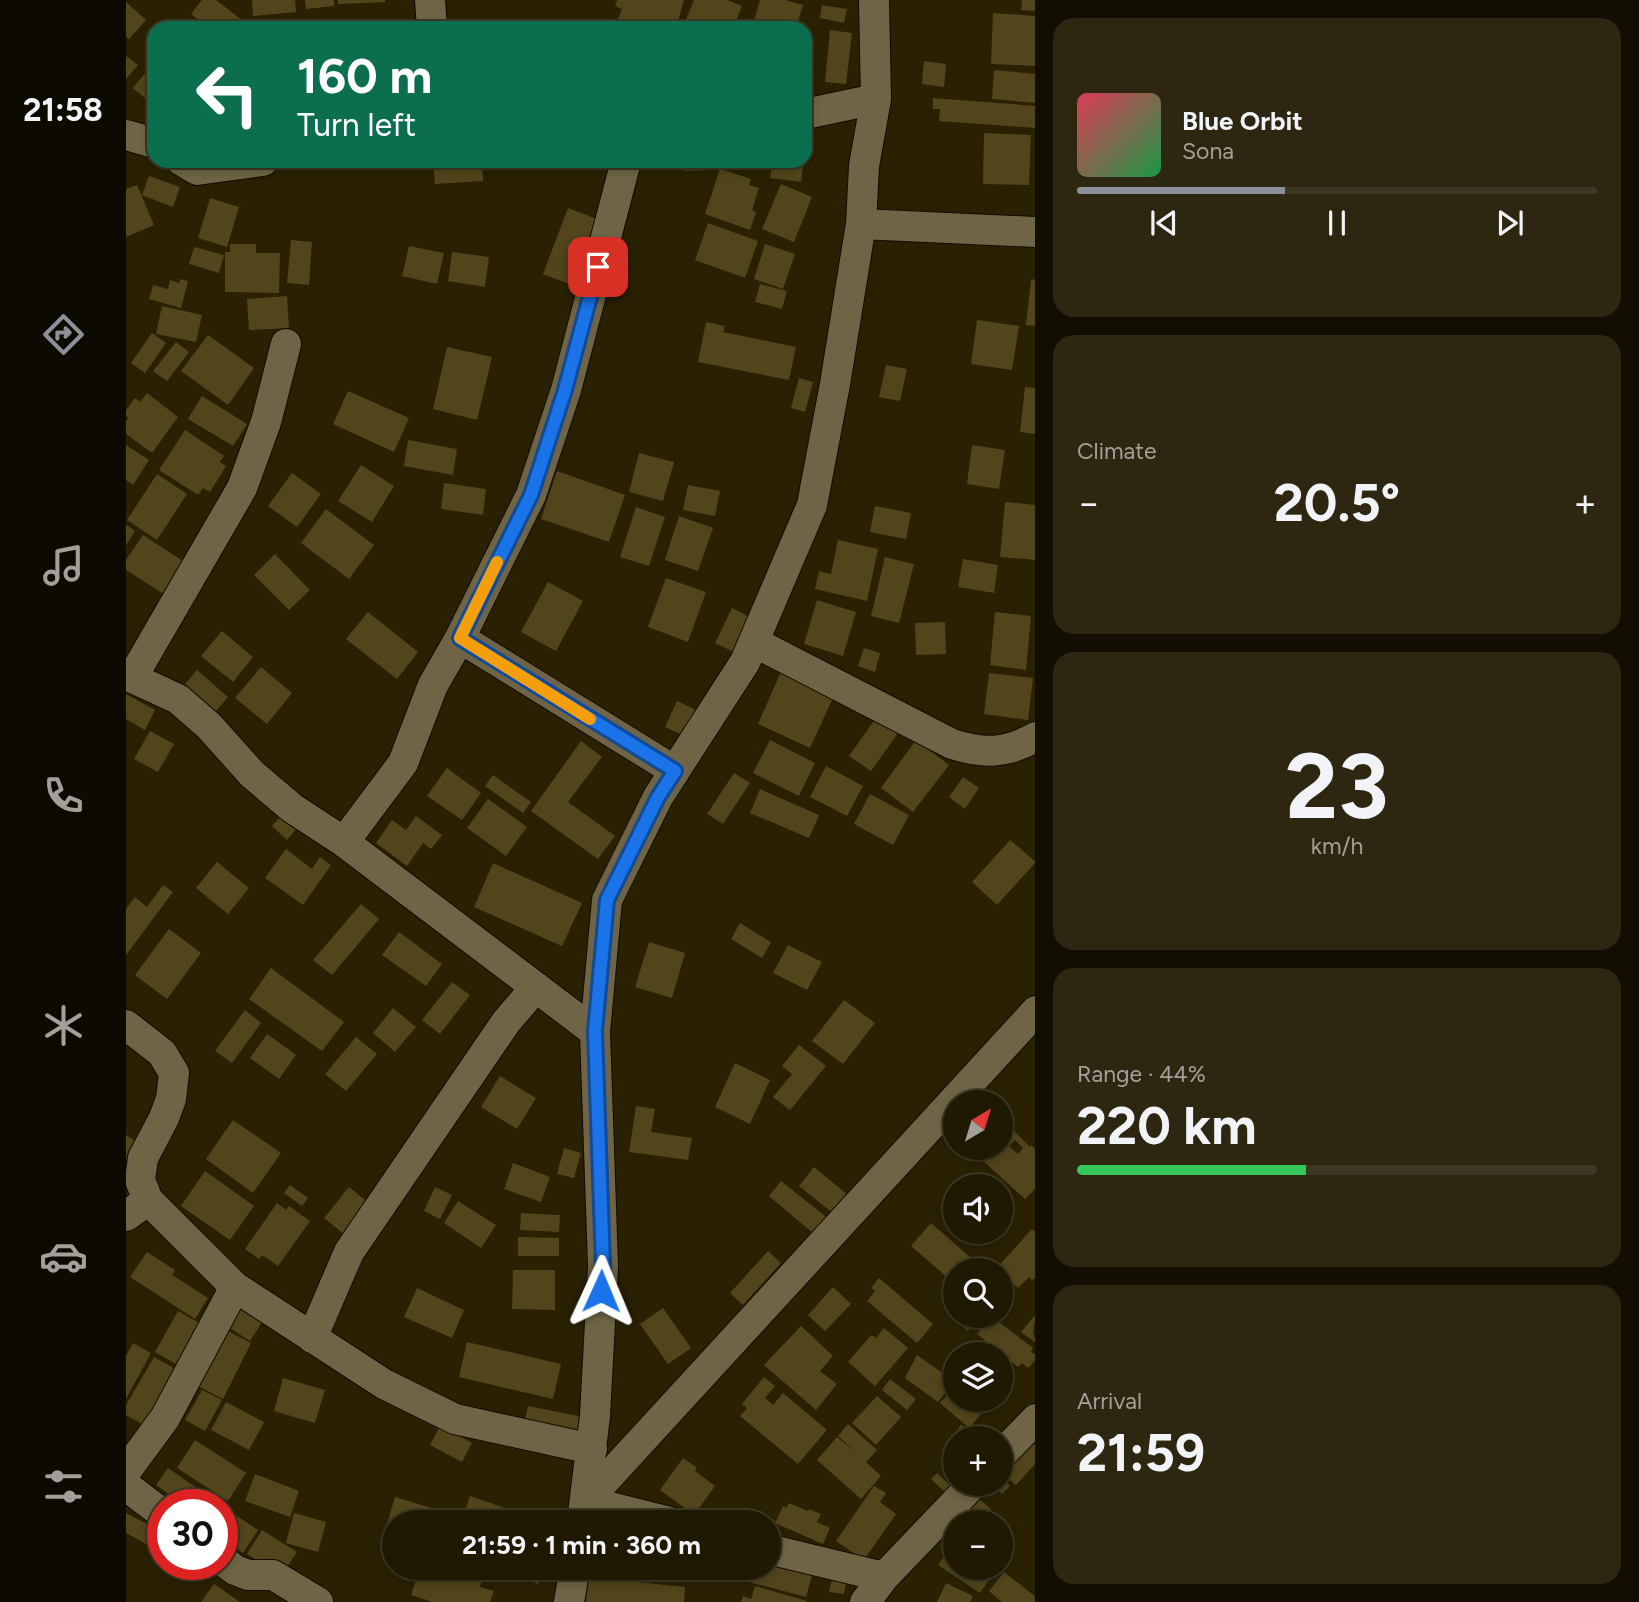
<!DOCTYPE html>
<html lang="en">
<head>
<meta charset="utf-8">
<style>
	body { margin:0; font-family:Figtree,sans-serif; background:#2d2611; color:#f1f3f6; height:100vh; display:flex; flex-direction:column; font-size:26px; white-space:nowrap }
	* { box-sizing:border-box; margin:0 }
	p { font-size:23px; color:#a2a099 }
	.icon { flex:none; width:38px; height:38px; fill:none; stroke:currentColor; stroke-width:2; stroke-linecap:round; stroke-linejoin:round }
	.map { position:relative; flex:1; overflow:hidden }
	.side { display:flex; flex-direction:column; gap:18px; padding:18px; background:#120e01; width:604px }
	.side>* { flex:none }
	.hud { position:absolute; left:21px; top:21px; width:665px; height:147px; border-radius:21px; box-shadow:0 4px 10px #0003,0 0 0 2px #3d3824; background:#0b6e4f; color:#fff; overflow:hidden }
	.needle { width:46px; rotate:38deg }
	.tools { position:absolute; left:817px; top:1090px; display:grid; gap:14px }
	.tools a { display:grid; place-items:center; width:70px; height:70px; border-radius:50%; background:#201902; box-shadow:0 4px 10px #0003,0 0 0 2px #3d3824; font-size:35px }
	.speed { position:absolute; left:21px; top:1489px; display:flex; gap:14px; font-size:35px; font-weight:700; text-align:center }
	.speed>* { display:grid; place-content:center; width:91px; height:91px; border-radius:50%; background:#201902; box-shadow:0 4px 10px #0003,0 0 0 2px #3d3824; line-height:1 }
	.speed .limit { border:10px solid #d22; background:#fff; color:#111 }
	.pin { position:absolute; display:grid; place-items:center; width:60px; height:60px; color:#fff; margin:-30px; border-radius:14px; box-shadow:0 4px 10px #0006 }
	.me { position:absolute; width:77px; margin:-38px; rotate:1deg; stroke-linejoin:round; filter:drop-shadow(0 0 5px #0008) }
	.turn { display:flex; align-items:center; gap:24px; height:147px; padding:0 35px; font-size:32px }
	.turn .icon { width:91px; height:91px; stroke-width:2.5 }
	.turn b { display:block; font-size:49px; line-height:60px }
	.big { font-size:52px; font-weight:700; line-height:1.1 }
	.side .widget { flex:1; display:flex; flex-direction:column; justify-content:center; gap:10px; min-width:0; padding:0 24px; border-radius:21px; background:#2d2611 }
	.side .dial { align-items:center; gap:0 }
	.dial b { font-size:91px; line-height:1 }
	.song { display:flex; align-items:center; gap:21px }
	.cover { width:84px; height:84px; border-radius:10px; background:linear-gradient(135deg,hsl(350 70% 55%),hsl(140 70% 35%)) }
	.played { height:7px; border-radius:4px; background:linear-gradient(90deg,#8c9099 40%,#3d3824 40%) }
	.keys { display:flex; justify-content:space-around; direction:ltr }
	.heat { display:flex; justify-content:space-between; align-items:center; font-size:38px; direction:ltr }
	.charge { height:10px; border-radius:5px; background:linear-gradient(90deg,#34c759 44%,#3d3824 0) }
	.trip { position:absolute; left:256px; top:1510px; width:399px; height:70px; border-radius:35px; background:#201902; box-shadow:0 4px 10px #0003,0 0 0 2px #3d3824; font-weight:700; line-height:70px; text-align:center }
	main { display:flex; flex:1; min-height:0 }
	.tab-bar { display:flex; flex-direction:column; width:126px; justify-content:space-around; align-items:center; background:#0d0a01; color:#a2a099 }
	.tab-bar .icon { width:49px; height:49px }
	.tab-bar .current { color:#8c9099 }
	.tab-bar b { font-size:32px; color:#f1f3f6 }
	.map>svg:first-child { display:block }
	.building { fill:#52451b; fill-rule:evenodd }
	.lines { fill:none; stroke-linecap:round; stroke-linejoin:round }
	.minor-casing { stroke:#120b00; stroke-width:32 }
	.minor { stroke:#6f6546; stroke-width:30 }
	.route-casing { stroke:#114b97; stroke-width:18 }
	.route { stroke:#1a73e8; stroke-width:12 }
	.slow { stroke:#f59e0b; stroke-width:12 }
</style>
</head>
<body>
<main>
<nav class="tab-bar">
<b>21:58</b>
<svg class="icon current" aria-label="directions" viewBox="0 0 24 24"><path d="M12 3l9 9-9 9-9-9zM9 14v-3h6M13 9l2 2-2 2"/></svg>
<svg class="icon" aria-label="music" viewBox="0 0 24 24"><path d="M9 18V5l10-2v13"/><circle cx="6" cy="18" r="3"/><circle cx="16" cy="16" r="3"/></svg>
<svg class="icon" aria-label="phone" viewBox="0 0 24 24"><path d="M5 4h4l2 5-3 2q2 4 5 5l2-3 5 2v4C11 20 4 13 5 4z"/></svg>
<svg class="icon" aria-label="climate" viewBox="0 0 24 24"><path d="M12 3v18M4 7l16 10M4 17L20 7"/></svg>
<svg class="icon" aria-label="car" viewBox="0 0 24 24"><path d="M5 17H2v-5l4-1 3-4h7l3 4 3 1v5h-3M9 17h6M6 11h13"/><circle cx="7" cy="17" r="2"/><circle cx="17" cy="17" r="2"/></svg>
<svg class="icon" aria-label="filters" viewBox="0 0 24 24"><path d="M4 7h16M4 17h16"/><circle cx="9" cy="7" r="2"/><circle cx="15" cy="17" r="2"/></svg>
</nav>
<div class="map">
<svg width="910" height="1602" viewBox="0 0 910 1602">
	<rect width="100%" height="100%" fill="#2a2103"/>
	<!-- building -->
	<path class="building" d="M76,0H90L121,24L118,28H83L65,14Z
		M126,0H169L170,12L127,16Z
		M179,0H208V6L180,9Z
		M212,0H259V2L212,4Z
		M491,0H558L550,28H522L492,19L496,9L489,6Z
		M568,0H602L616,6L607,28H575L559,22Z
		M634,0H659L677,5L670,28H626Z
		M896,0H910V11L895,10Z
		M0,2L20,20L3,39L0,36Z
		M696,5L721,9L718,23L694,18Z
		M867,13L910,16V66L865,64Z
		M437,20L438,28H408L407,22Z
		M704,30L726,33L720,84L699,82Z
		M0,56L12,65L0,79Z
		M798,61L820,64L818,87L796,84Z
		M24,67L28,70V106L7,88Z
		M868,70L910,74V103L866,99Z
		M807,98L910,106V128L813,121L814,109H807Z
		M858,133L905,135L903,185L857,184Z
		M356,161L357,181L309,184L307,164Z
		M560,161H582L583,170L560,171Z
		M647,161H678L675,182L644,178Z
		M594,169L625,179L623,185L633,188L626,210L630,212L624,230L579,214Z
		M23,176L54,187L47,207L16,195Z
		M655,184L686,197L668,242L636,229Z
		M11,185L28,225L0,237V189Z
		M84,198L113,207L101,247L72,238Z
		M442,208L476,221L451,287L417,274Z
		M582,223L632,241L619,278L569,260Z
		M165,240L186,242L183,285L161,283Z
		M104,244H130V253H154L153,293L99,292V252H104Z
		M639,244L669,254L657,289L628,279Z
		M283,246L318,253L311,284L276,276Z
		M68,247L98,255L93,273L63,264Z
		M326,252L363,257L359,287L322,281Z
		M54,279L62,281L55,308L23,299L27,285L42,289L44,280L53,283Z
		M905,279L910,280V326L900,325Z
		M634,284L661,291L656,309L629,302Z
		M161,296L163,328L123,330L121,299Z
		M36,306L76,315L70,342L30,334Z
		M851,320L893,326L886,370L845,364Z
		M580,322L599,326L597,332L670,347L663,380L572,362Z
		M26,333L40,343L19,373L5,363Z
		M82,335L128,368L102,405L55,371Z
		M50,342L63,352L41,381L27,371Z
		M321,347L366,357L351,420L307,409Z
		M760,365L781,369L774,401L753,397Z
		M673,378L687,382L679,412L665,408Z
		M899,387L910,388V434L894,432Z
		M222,391L283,418L268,452L207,424Z
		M21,393L52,417L26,453L0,434V421L3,418L0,416V410L9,398L14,402Z
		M76,396L121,424L107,446L62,419Z
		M59,430L98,456L94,462L100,466L84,492L77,488L72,495L33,470Z
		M282,440L331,449L327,475L278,466Z
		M0,445L23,460L7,485L0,480Z
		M846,445L879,450L873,489L841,484Z
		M513,453L548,462L537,501L503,492Z
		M235,465L268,486L246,522L212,501Z
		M431,471L499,495L483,542L415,519Z
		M166,473L195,494L171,527L142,506Z
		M31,474L61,494L31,540L1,520Z
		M318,483L360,489L357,515L315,509Z
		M562,485L594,491L589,516L557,510Z
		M879,502L910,505V560L874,557Z
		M749,506L785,513L780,539L744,532Z
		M510,507L539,517L523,566L494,557Z
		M200,509L248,545L223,579L175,543Z
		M553,516L587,528L572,571L539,560Z
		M0,525L9,531L0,545Z
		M17,535L66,567L46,599L0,570V560Z
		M712,540L752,549L741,601L689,589L693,571L705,574Z
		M149,554L184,590L163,610L128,575Z
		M759,557L788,564L773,623L745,616Z
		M837,559L872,565L868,593L832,587Z
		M540,578L580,592L562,642L522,627Z
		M422,582L457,601L430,651L395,632Z
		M691,600L730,612L717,656L678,644Z
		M606,608L629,620L612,654L589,643Z
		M242,612L292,652L271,679L220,639Z
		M869,612L905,616L900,670L864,665Z
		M819,622L820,654L790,655L789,623Z
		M96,631L127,657L107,682L75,656Z
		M738,648L754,653L749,672L732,666Z
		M658,665L711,689L684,748L632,724Z
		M135,667L166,693L141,724L109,698Z
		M71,670L102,697L90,711L59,684Z
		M863,673L907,678L902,720L858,714Z
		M0,694L29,710L19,730L0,719Z
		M551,701L570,710L559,736L539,727Z
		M750,718L772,733L745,771L723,756Z
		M24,731L48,744L32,772L8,759Z
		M644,740L689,763L673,796L627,773Z
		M790,740L823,765L787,812L755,788Z
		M455,741L476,757L442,802L489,836L472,859L405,811Z
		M700,766L737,786L721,816L684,797Z
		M321,768L355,793L336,820L301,796Z
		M608,773L624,783L597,824L581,814Z
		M367,775L405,802L397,813L359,786Z
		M837,777L853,788L839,809L823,797Z
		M634,789L693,815L683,838L624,813Z
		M744,794L783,815L767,845L728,824Z
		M362,799L401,827L380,856L341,828Z
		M155,816L170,829L161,840L146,826Z
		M290,816L316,835L305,849L297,843L281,866L250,843L266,820L280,830Z
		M884,840L910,862L871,905L846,882Z
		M160,849L186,869L194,857L205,865L177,905L139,878Z
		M91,862L123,888L102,914L70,888Z
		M367,863L456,903L436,946L348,907Z
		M37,885L47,892L0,955V909L9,897L21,907Z
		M235,904L253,919L206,975L187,960Z
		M614,923L645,942L636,958L605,939Z
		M43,929L75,953L41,999L9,975Z
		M273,932L316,964L300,986L256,955Z
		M523,942L559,953L546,998L509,987Z
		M662,945L696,962L681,990L647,973Z
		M145,968L218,1022L196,1051L123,999Z
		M326,982L344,995L314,1034L296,1020Z
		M718,1000L749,1023L717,1064L686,1041Z
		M267,1008L290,1027L269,1052L247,1033Z
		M119,1010L135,1023L106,1063L89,1051Z
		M141,1034L170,1055L153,1079L124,1058Z
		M230,1037L251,1054L220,1091L199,1074Z
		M673,1045L700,1066L664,1110L647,1097L666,1074L656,1066Z
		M609,1063L644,1080L624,1124L589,1107Z
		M374,1076L410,1098L391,1129L355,1107Z
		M510,1106L529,1109L525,1132L566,1138L562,1160L503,1152Z
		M875,1118L904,1147L905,1145L910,1149V1188L899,1199L843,1148H875ZM889,1140L897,1148L892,1154L883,1146Z
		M107,1120L155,1153L127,1193L80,1159Z
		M0,1135L12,1143L0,1161Z
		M438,1148L455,1153L448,1178L431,1174Z
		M387,1163L424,1177L415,1202L378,1189Z
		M688,1167L723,1196L708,1214L673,1186Z
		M79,1171L128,1206L104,1240L55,1206Z
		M655,1181L700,1217L687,1233L643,1196Z
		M164,1185L182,1198L176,1206L158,1193Z
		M223,1187L244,1204L219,1235L198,1218Z
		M309,1187L326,1195L314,1219L298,1211Z
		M332,1201L370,1225L355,1248L318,1223Z
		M151,1203L160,1210L163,1206L184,1221L152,1266L136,1255L133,1259L119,1249Z
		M395,1213L434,1215L433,1232L394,1230Z
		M805,1223L852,1264L847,1270H830V1285L785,1246Z
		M906,1229L910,1232V1277L906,1280L903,1277L892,1288L871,1268Z
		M392,1237L433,1238V1256H392Z
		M642,1251L655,1263L617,1305L604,1293Z
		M21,1252L49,1270L46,1275L82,1298L69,1319L4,1277Z
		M387,1270H429V1310L386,1309Z
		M753,1278L807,1324L791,1343L741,1301L749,1291L745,1288Z
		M707,1287L725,1304L699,1331L682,1315Z
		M291,1288L338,1310L326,1338L278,1317Z
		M113,1308L136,1322L124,1341L102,1327Z
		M537,1308L565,1348L542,1364L514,1324Z
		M52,1311L77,1325L53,1366L29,1352Z
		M830,1312V1316H836L846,1325L842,1331L826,1317Z
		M910,1314L907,1332L910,1343L895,1332Z
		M865,1316L907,1348L905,1352L910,1355V1359L902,1368L896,1363L892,1367L851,1334Z
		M675,1326L707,1356L694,1371L711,1384L690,1410L638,1365Z
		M758,1328L782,1348L749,1386L722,1362L745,1335L750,1338Z
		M100,1330L125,1343L97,1399L72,1386Z
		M849,1340L866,1354H853L844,1347Z
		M341,1342L435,1364L427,1399L333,1377Z
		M7,1343L25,1353L0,1399V1356Z
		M791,1355L828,1381L812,1402L779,1378Z
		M28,1357L55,1372L23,1428L0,1415V1405Z
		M638,1377L649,1386L639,1398L647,1405L657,1393L701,1430L672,1464L614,1416L621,1408L616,1404Z
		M157,1378L199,1390L189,1423L148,1411Z
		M764,1379L790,1399L781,1410L756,1390Z
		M830,1385V1400H848L859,1409L843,1428L814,1403Z
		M76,1390L96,1400L79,1431L59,1420Z
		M751,1396L775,1417L750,1445L726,1423Z
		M100,1402L138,1422L123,1450L85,1430Z
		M402,1406L457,1417L453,1435L398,1424Z
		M722,1424L751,1450L740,1462L755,1476L735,1499L691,1460L711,1437L731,1453L712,1436Z
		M835,1425L845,1432L840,1438H830V1446L823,1441Z
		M853,1425L866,1435L863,1438H855L847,1432Z
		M314,1426L346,1443L336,1462L304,1445Z
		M69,1440L120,1473L102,1501L51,1468Z
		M906,1442L910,1445V1463L890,1485L875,1473L894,1451Z
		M557,1458L571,1468L569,1471L589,1486L568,1515L534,1490Z
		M42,1468L95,1505H59L30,1485Z
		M811,1473L826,1487L820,1493L805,1479Z
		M129,1474L173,1491L164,1517L119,1501Z
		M875,1477L884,1486L876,1494L865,1484H875Z
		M748,1486L760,1493L754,1502L770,1514L738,1560L710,1541Z
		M344,1496L387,1511L383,1522H335Z
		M269,1497L322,1513L319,1522H268V1534L259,1531Z
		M852,1498L865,1509L853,1522H830V1538L821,1531Z
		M663,1503L682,1511L683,1509L695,1514L691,1522L704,1528L697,1544L649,1523L657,1506L660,1508Z
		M96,1506L132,1530L117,1553L96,1539Z
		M0,1513L30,1529L22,1545L0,1533Z
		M168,1513L200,1522L192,1552L160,1543Z
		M136,1530L171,1552L155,1576L121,1554Z
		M830,1540V1568H871L854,1593L812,1565Z
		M642,1560L687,1572L680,1597L593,1574L595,1568H642Z
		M294,1568H340L358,1574L354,1587L368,1591L364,1602H307L285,1595Z
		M371,1568H418L412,1584Z
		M878,1572L910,1597V1602H876L863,1591Z
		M707,1574L721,1577L718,1594L703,1592Z
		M463,1577L559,1587L558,1602H460Z
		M820,1583L847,1596L844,1602H811Z
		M88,1584L114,1602H75Z
		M629,1586L681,1601V1602H615L617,1596L625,1599Z"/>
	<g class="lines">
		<!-- minor casing -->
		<g class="minor-casing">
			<path id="minor" d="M304,0L306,28
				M679,114L750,99
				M0,135L28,143
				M56,161L71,170L137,161
				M735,224L910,232
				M334,638L549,771
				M628,642L826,744C858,754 879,754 910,737
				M0,675L52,699L83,726L126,774L166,808L218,842L469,1032
				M6,678L116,488L140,422L160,344
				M218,842L277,763L307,685L334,638L405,495L440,390L500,161
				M0,1025L36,1053L48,1073L45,1099L38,1118L17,1158L14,1180L22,1200L109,1287L258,1384L329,1419L466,1449
				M0,1216L22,1200
				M186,1338L223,1252L380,1022L410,987
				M875,1455L910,1419
				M0,1471L39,1418L109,1287
				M0,1486L37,1514
				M456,1522L469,1416L477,1266L469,1032L481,900L532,797L619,662L686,505L709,384L735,224L738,166L750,99L748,0
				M544,1522L460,1501L910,1011
				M642,1549L758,1577
				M96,1560L109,1570L122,1575H147L192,1602
				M443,1602L449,1568
				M739,1602L758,1577L847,1484"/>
		</g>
		<!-- minor -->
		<use href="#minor" class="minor"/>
	</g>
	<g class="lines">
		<!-- route casing -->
		<g class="route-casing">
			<path id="route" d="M472,267L439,390L405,495L334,638L549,771L532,797L481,900L469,1031L477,1266L475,1291"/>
		</g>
		<!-- route -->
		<use href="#route" class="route"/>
		<!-- slow -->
		<path class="slow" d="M371,562L334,638L464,719"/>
	</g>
</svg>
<div class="tools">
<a><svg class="needle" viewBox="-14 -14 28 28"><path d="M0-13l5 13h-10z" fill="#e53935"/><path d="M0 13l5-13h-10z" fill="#a2a099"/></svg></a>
<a><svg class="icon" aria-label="sound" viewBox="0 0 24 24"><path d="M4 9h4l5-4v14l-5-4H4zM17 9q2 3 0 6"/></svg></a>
<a><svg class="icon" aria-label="search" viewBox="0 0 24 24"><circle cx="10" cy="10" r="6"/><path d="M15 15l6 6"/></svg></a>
<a><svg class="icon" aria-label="layers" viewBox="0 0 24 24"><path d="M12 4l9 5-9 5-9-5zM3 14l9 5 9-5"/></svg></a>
<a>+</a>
<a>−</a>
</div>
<div class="speed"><div class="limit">30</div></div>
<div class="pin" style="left:472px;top:267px;background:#d93025"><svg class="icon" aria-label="arrive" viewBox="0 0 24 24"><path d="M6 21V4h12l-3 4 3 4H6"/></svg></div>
<svg class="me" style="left:475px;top:1291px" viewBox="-20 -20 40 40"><path d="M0-17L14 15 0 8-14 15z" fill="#1a73e8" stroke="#fff" stroke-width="4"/></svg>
<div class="trip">21:59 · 1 min · 360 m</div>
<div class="hud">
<div class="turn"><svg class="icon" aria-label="left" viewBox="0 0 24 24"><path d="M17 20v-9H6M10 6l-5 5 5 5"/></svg><div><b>160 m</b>Turn left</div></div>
</div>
</div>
<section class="side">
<div class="widget">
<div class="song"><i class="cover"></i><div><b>Blue Orbit</b><p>Sona</p></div></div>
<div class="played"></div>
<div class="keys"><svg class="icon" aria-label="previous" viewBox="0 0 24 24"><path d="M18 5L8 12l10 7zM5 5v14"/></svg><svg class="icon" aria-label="pause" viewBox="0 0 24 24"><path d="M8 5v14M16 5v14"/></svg><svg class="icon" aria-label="next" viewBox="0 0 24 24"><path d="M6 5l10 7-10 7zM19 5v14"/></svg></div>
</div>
<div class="widget"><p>Climate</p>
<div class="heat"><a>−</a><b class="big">20.5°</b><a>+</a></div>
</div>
<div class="widget dial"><b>23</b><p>km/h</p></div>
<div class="widget"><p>Range · 44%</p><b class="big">220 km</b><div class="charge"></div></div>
<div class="widget"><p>Arrival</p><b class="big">21:59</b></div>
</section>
</main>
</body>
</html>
